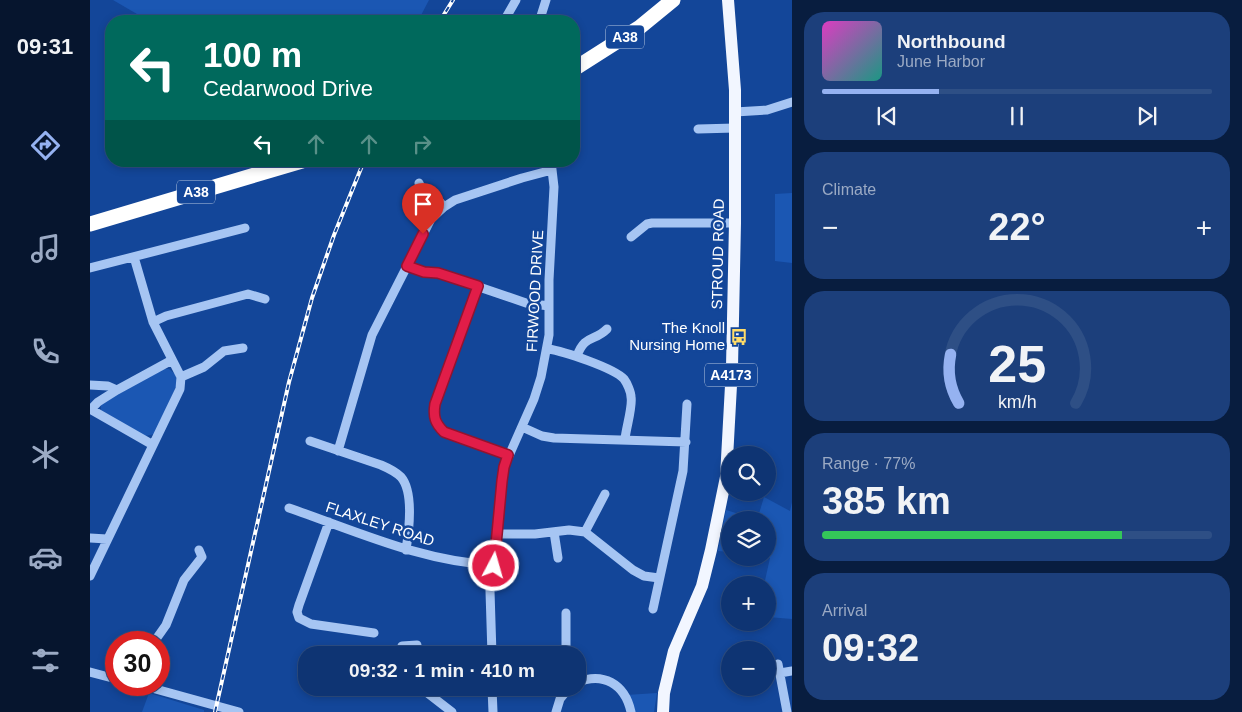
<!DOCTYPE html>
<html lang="en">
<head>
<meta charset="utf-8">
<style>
	body { margin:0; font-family:Helvetica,sans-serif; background:#1c3f7b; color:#f1f3f6; height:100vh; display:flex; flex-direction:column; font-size:19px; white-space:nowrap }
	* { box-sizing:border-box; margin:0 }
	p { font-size:16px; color:#9baac4 }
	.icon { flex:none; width:28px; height:28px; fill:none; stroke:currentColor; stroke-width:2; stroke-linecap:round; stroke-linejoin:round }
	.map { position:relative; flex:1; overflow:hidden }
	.sheet { display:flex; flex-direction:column; gap:12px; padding:12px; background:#081d3f; width:450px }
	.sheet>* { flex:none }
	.top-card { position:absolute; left:15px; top:15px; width:475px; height:152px; border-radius:20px; box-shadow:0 2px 8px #0003,0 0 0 1px #2e4f85; background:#00695c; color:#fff; overflow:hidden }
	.tools { position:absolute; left:631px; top:446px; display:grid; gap:10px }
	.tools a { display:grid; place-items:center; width:55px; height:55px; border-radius:50%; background:#0e3473; box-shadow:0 2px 8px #0003,0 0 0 1px #2e4f85; font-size:25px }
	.speed { position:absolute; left:15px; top:631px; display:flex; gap:10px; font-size:25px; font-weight:700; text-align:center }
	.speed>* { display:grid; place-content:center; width:65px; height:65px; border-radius:50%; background:#0e3473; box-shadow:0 2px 8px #0003,0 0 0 1px #2e4f85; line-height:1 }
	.speed .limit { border:8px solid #d22; background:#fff; color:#111 }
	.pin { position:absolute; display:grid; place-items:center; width:42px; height:42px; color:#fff; margin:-51px -21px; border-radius:50% 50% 50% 0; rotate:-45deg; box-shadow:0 0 5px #0007 }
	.pin .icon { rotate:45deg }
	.me { position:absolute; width:55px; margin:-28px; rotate:6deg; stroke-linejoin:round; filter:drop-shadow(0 0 4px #0008) }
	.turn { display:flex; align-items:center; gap:18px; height:105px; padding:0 15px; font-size:22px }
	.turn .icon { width:65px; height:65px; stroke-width:2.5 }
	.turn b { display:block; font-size:35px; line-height:42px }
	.lanes { display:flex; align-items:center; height:48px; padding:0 15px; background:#0003; justify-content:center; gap:25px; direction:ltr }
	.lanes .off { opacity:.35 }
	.big { font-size:38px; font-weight:600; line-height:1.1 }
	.sheet .tile { flex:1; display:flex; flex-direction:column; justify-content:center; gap:8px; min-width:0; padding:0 18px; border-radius:20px; background:#1c3f7b }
	.sheet .dial { align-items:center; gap:0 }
	.dial svg { height:130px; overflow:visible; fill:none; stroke:#2e4f85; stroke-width:7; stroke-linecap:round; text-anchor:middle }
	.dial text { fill:#f1f3f6; stroke:none }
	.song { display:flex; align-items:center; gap:15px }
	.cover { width:60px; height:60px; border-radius:8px; background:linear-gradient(135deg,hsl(310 70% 55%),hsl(170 70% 35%)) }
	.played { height:5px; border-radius:2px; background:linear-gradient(90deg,#95b2f1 30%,#2e4f85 30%) }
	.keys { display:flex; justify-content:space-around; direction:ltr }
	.heat { display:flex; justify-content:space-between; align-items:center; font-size:28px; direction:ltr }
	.charge { height:8px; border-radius:4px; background:linear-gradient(90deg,#34c759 77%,#2e4f85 0) }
	.trip { position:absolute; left:208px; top:646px; width:288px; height:50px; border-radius:20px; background:#0e3473; box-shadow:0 2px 8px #0003,0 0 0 1px #2e4f85; font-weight:600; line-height:50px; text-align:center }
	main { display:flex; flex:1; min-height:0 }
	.tab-bar { display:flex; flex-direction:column; width:90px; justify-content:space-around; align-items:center; background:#06152e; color:#9baac4 }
	.tab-bar .icon { width:35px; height:35px }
	.tab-bar .active { color:#95b2f1 }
	.tab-bar b { font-size:22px; color:#f1f3f6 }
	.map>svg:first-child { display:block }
	.green { fill:#1b57b3 }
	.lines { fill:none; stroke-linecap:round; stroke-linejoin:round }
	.minor { stroke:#a6c5f3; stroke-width:9 }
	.major { stroke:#f2f6ff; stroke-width:12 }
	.highway { stroke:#fff; stroke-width:15 }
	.rail-casing { stroke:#fff; stroke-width:4 }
	.rail { stroke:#134699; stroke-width:2; stroke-dasharray:5.5; stroke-linecap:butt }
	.route-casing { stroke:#92132f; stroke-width:12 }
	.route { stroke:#e11d48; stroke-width:9 }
	.labels { text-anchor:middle; stroke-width:5; stroke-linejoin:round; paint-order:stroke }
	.shield { fill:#134699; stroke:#b8c8e0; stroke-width:1 }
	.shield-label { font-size:14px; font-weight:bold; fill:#fff }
	.street-label { font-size:15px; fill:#fff; stroke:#134699 }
	.poi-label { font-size:15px; fill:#fff; stroke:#134699; text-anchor:end }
</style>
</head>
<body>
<main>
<nav class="tab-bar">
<b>09:31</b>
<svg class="icon active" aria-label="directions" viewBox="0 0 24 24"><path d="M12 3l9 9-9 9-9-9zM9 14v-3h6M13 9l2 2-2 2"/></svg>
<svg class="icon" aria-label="music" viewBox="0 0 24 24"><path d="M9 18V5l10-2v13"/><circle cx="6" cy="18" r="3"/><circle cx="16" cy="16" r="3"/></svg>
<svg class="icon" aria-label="phone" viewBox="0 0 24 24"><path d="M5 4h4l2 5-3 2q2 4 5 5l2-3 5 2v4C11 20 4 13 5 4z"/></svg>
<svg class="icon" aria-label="climate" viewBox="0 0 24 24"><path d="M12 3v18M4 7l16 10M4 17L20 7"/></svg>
<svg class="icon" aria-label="car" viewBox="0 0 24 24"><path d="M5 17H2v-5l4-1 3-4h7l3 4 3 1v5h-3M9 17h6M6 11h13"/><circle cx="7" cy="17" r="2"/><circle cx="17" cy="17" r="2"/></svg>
<svg class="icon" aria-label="filters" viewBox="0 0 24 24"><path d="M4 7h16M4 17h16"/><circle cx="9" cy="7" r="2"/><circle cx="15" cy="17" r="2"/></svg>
</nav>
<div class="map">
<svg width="702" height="712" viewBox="0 0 702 712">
	<rect width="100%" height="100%" fill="#134699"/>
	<!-- green -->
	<path class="green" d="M23,0H339L328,21H59Z
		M702,193V263L685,261V194Z
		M71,369H79L85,374L88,382L65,434L55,436L11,410V403Z
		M674,497L700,511L702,502V619L678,617V585H674L680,558L678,557V520H670L668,517Z
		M636,510L649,514L654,520H640V552L628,551Z
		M59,693L114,710V712H52Z
		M567,693L564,712H541L536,695Z"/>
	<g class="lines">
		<!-- minor -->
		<path class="minor" d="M414,21L426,0
			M446,21L450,19L456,0
			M645,112L677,110L702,102
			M608,129L645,128
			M333,192C343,194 348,199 354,207
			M328,205L333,192L329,183
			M541,237L557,224L562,223H645
			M317,266L336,272L348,273L436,303L459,306
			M0,268L155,228
			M388,286L345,404C343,417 345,423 354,432L418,455
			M63,322L76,316L158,294L175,299
			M458,349C473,351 524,368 534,379C537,383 541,392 541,397C543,406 536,428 535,439
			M487,356C495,334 504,342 517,329
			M91,377L114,367L134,351L153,348
			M0,385L18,386L27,390L82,360
			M0,409L63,445
			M1,409L8,402L27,390
			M432,427L452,436L464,438L596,442
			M220,441L291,465C298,468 305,471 311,477C324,492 319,531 316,550
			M248,451L282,335L341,219L354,207L365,200L432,178L462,170
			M199,508C266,531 333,562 404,565
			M239,522L209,605L207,612L209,618L221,624L284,633
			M464,532L468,558
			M495,532L515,494
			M407,534H445L479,530L495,532L543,570L554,576L569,578
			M0,538L17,539
			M0,576L90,389L91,377L63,322L44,257
			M563,609L593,471L597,404
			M476,613V655
			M64,642L76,625L94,580L112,557L109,550
			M312,646L327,645
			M402,655L400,591L414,467L444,399L451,377L459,335V280L464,187L461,161
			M688,664L697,712
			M0,672L26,679
			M690,673L702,671
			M486,683C513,671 535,684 541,712
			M51,685L149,712
			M331,688L362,712
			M402,688L403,712
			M466,712L470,699L479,688"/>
		<!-- major -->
		<path class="major" d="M573,712L574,693L584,651L612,586L621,550L636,477L642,367L645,223V90L638,0"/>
		<!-- highway -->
		<path class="highway" d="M484,69L550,27L583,0
			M0,224L212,161"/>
		<!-- rail casing -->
		<g class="rail-casing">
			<path id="rail" d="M350,21L363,0
				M125,712L199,382L222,298L244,235L274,161"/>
		</g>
		<!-- rail -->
		<use href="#rail" class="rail"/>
	</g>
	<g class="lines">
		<!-- route casing -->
		<g class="route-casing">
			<path id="route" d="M333,234L317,266L334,272L348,273L388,286L345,404C343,417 345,423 354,432L418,455L414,467L412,481L404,566"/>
		</g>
		<!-- route -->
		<use href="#route" class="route"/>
	</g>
	<!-- icons -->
	<defs>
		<g id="bus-bare" transform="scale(1.35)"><path d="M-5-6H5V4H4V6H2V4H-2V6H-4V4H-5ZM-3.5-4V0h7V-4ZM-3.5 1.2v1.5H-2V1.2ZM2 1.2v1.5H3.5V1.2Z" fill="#ffdc68" stroke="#134699" stroke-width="2.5" paint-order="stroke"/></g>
	</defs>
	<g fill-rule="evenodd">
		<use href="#bus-bare" x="649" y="337"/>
	</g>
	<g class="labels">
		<!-- shield labels -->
		<g class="shield">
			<rect x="516" y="25.5" width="38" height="23" rx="4"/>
			<rect x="87" y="180.5" width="38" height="23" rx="4"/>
			<rect x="615" y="363.5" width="52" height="23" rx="4"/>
		</g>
		<g class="shield-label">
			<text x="535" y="42">A38</text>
			<text x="106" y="197">A38</text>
			<text x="641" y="380">A4173</text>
		</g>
		<!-- street labels -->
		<g class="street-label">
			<text transform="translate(628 254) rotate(-89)" y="5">STROUD ROAD</text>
			<text transform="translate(445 291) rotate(-87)" y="5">FIRWOOD DRIVE</text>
			<text transform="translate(290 524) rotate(18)" y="5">FLAXLEY ROAD</text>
		</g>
		<!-- poi labels -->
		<g class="poi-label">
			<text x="635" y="333">The Knoll<tspan x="635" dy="17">Nursing Home</tspan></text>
		</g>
	</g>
</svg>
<div class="tools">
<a><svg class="icon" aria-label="search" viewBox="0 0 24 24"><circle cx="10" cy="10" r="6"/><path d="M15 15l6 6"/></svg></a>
<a><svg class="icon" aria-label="layers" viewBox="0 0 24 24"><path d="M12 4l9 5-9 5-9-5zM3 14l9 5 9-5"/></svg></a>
<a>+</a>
<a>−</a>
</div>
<div class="speed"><div class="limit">30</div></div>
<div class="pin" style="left:333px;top:234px;background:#d93025"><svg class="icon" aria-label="arrive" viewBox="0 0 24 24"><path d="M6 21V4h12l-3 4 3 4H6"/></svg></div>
<svg class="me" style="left:404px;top:566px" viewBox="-20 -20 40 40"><circle r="17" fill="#e11d48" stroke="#fff" stroke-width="3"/><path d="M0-11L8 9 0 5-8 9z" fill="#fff"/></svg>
<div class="trip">09:32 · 1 min · 410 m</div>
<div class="top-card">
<div class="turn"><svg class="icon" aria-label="left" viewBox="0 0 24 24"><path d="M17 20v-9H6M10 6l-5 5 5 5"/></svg><div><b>100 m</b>Cedarwood Drive</div></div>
<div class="lanes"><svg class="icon" aria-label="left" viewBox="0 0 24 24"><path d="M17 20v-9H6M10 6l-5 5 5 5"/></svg><svg class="icon off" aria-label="ahead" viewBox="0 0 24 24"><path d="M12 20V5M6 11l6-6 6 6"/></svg><svg class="icon off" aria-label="ahead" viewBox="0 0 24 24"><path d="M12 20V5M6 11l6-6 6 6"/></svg><svg class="icon off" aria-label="right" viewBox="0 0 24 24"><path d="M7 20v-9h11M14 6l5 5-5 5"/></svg></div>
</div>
</div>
<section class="sheet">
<div class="tile">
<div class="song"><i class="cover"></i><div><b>Northbound</b><p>June Harbor</p></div></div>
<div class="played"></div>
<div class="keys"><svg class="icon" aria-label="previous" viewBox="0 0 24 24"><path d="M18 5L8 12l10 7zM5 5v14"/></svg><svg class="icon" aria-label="pause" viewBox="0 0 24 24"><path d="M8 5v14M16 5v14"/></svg><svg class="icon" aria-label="next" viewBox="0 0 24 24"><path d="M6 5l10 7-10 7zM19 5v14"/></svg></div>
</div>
<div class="tile"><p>Climate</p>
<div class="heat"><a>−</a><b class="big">22°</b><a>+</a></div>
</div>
<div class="tile dial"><svg viewBox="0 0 100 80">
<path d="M14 69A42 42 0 1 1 86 69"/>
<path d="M14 69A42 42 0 0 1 9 39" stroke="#95b2f1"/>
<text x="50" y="56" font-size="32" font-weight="700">25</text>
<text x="50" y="72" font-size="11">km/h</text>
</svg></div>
<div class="tile"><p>Range · 77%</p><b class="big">385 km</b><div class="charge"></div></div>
<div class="tile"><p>Arrival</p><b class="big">09:32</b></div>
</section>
</main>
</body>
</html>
